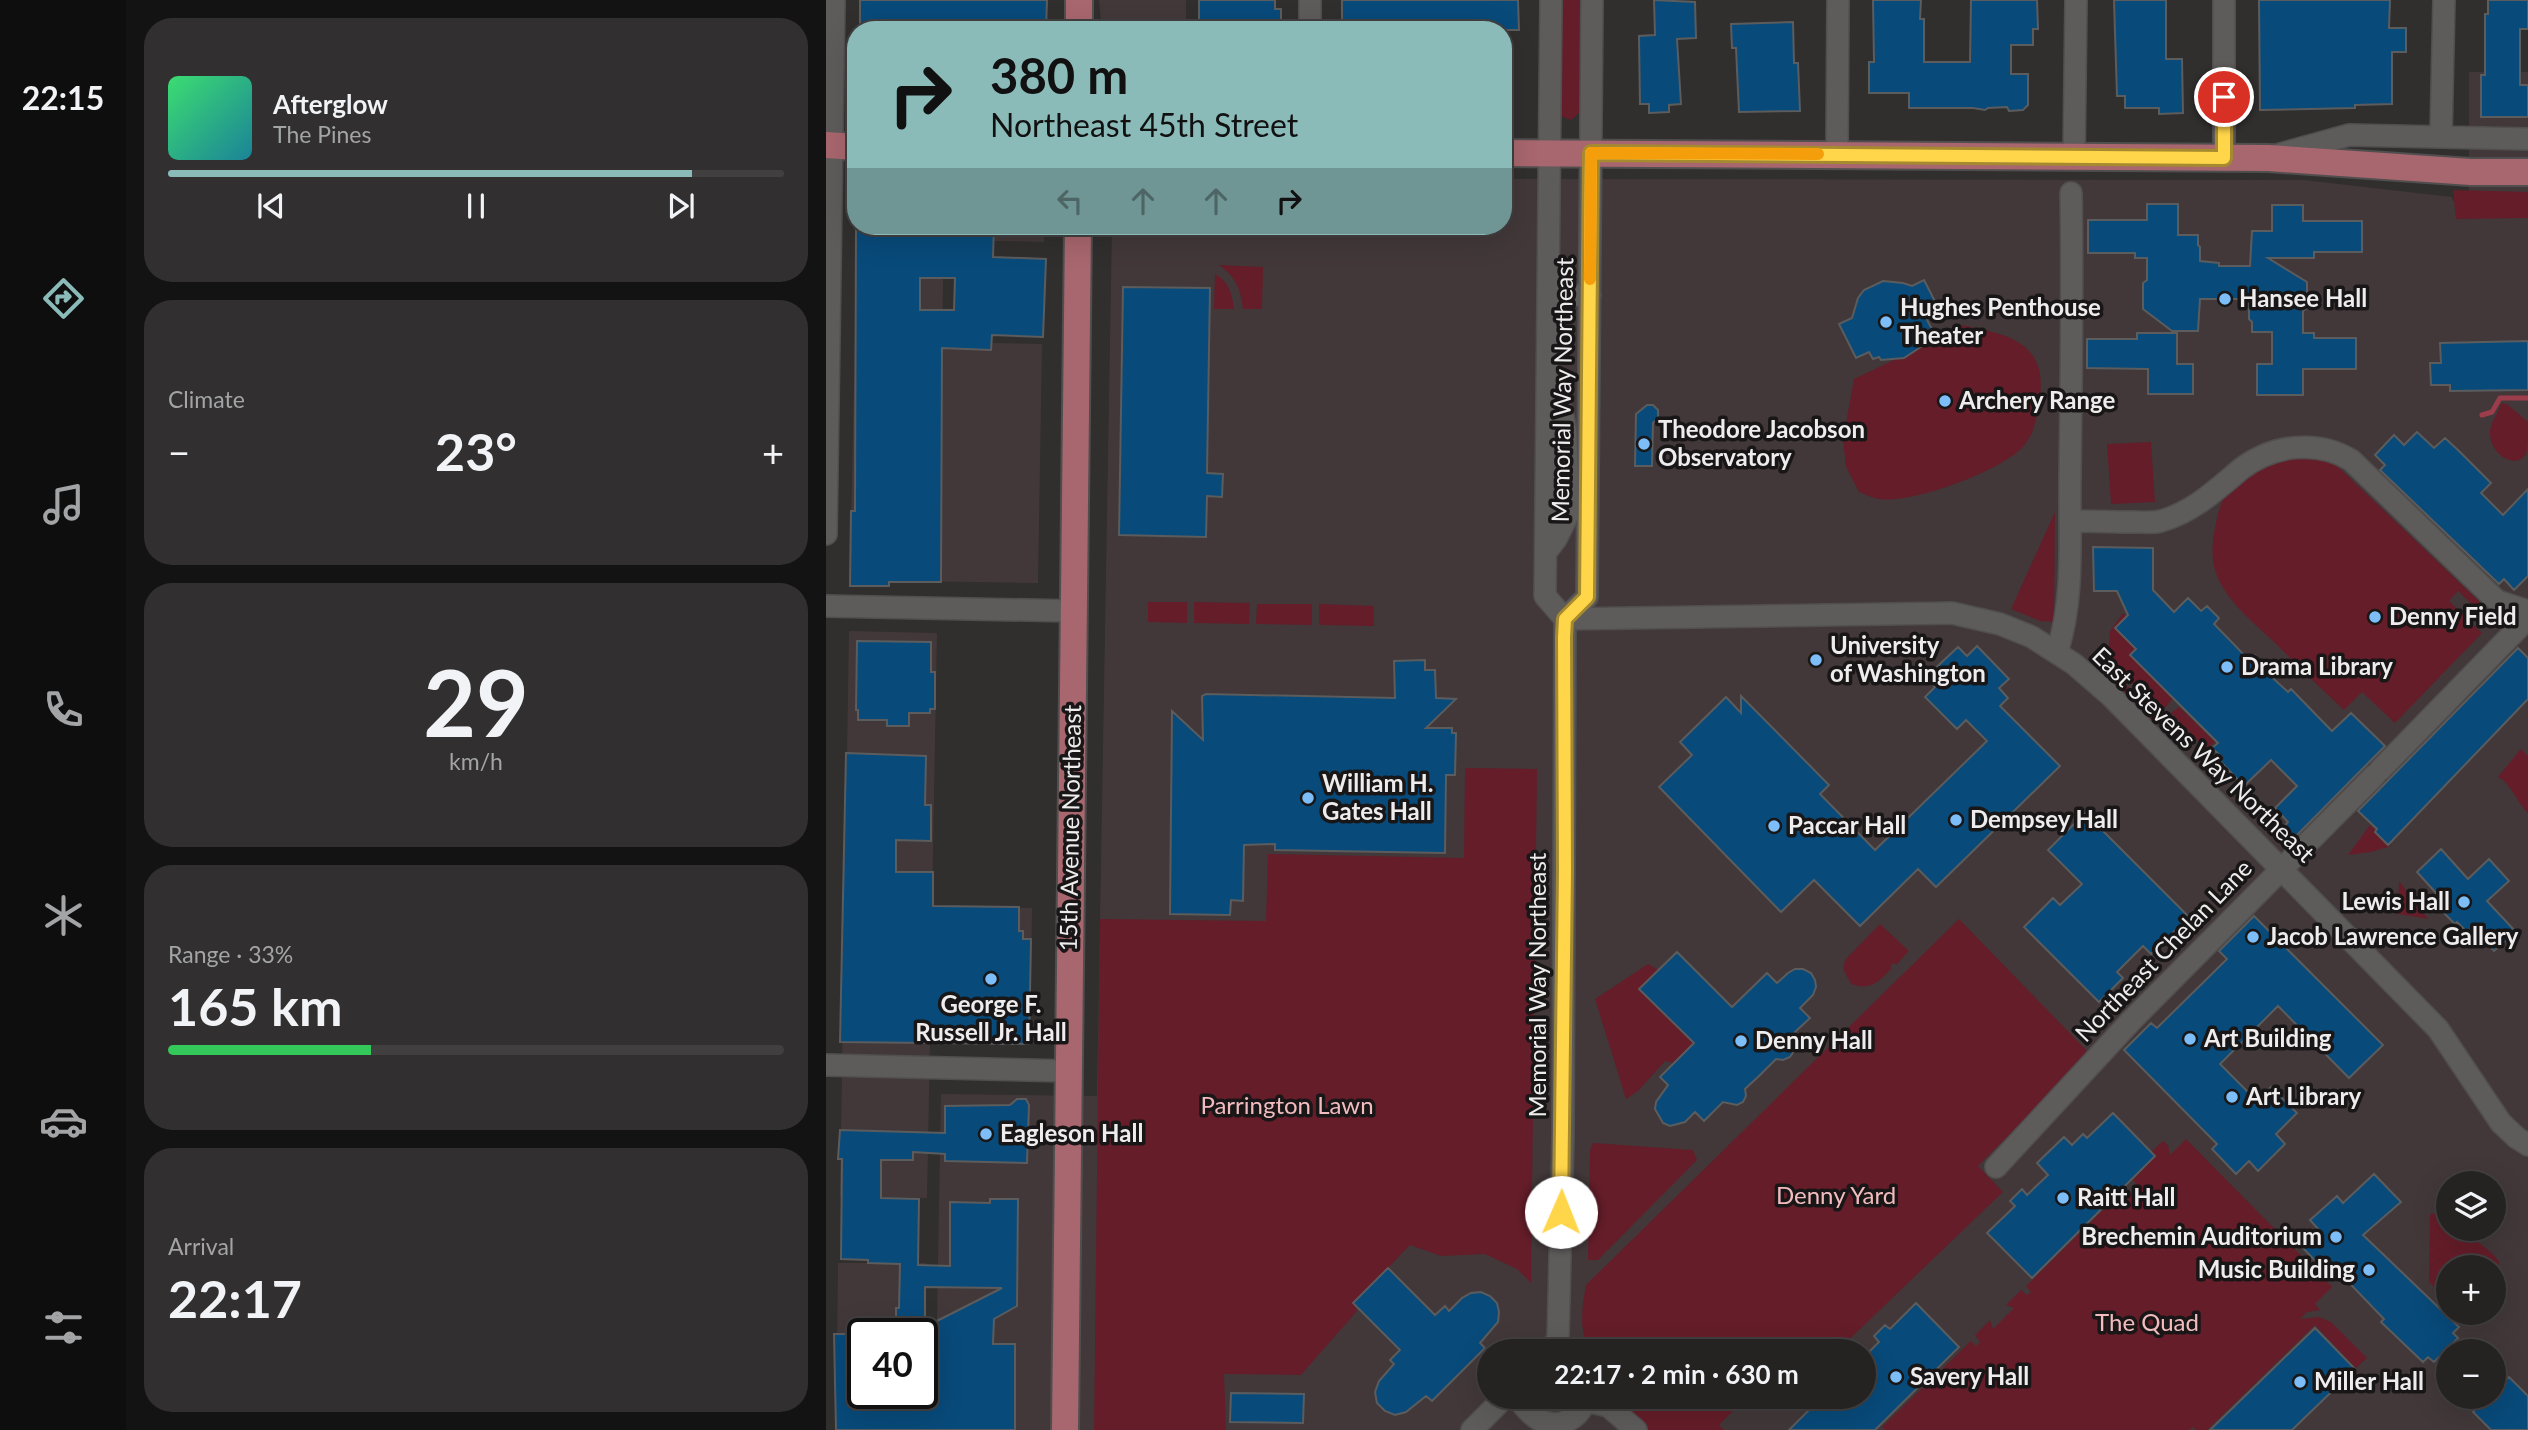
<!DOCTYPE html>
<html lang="en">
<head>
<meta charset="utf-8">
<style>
	body { margin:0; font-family:Lato,sans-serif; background:#312f2f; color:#f1f3f6; height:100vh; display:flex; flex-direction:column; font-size:26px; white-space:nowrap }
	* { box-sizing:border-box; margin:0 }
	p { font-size:23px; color:#a3a4a5 }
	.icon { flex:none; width:38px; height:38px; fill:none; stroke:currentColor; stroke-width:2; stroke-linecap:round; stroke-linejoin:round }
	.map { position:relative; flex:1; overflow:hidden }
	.sheet { display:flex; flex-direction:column; gap:18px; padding:18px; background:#141313; width:700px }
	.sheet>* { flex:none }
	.guide { position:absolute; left:21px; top:21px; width:665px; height:214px; border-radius:28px; box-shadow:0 7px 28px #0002,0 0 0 2px #423f40; background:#8bbbb9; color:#111; overflow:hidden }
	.controls { position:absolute; left:1610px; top:1171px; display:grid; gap:14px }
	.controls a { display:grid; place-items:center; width:70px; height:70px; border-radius:50%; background:#252222; box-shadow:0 7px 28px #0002,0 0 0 2px #423f40; font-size:35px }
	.speed { position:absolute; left:21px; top:1318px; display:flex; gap:14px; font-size:35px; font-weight:700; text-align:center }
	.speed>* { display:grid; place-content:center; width:91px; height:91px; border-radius:50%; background:#252222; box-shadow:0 7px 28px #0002,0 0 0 2px #423f40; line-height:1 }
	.speed .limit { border:4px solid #111; border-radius:10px; background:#fff; color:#111 }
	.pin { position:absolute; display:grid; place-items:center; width:60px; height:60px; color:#fff; margin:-30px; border:4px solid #fff; border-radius:50%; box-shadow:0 2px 7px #0007 }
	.me { position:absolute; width:77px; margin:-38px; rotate:1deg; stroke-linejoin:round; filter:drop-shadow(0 0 5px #0008) }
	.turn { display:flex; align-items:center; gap:24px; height:147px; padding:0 28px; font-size:32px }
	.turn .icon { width:91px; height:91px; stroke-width:2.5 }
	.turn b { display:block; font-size:49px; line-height:60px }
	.lanes { display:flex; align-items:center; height:66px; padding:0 28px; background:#0003; justify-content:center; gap:35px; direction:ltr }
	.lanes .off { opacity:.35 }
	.big { font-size:52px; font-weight:700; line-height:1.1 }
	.sheet .card { flex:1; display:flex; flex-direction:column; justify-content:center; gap:10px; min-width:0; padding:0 24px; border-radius:28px; background:#312f2f }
	.sheet .dial { align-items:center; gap:0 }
	.dial b { font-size:91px; line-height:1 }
	.song { display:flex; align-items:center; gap:21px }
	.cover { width:84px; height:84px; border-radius:10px; background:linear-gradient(135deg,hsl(140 70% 55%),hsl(190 70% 35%)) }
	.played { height:7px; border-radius:4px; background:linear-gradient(90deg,#8bbbb9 85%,#423f40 85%) }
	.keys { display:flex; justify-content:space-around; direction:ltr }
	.heat { display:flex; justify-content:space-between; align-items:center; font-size:38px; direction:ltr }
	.charge { height:10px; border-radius:5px; background:linear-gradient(90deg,#34c759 33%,#423f40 0) }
	.trip { position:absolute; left:651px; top:1339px; width:399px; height:70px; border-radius:35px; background:#252222; box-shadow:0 7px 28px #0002,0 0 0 2px #423f40; font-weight:700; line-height:70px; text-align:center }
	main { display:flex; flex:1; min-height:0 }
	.tabs { display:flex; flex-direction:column; width:126px; justify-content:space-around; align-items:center; background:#0f0e0e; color:#a3a4a5 }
	.tabs .icon { width:49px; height:49px }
	.tabs .selected { color:#8bbbb9 }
	.tabs b { font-size:32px; color:#f1f3f6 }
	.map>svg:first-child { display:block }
	.built { fill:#423839; fill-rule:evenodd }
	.green { fill:#641d29 }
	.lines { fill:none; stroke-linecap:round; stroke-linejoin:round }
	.stream { stroke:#9b3d4a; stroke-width:5 }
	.building { fill:#084a7a; stroke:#5a5c5e; stroke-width:2; fill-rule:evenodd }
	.minor-casing { stroke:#504e4e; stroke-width:24 }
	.major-casing { stroke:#504e4e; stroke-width:30 }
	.minor { stroke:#5e5b5b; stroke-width:21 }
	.major { stroke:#a8666e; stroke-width:26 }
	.route-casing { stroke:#a68a30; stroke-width:18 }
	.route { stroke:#ffd54a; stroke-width:12 }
	.slow { stroke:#f59e0b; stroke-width:12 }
	.poi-dot { fill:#7dbef9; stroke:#181616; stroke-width:2.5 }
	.labels { text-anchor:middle; stroke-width:7; stroke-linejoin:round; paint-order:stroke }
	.poi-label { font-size:24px; font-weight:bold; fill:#eeecec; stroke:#181616; text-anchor:start }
	.street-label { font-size:24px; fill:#eeecec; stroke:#181616 }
	.park-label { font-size:24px; fill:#f2bcbf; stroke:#181616 }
</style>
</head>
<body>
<main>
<nav class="tabs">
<b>22:15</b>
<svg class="icon selected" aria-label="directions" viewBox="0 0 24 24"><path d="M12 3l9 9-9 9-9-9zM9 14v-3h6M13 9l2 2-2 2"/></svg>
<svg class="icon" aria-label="music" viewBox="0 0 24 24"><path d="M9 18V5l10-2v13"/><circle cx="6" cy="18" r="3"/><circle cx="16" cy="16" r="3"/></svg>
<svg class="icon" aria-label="phone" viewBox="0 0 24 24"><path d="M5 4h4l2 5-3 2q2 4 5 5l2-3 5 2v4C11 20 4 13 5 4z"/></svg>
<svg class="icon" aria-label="climate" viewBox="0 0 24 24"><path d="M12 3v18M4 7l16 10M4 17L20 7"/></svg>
<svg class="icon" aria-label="car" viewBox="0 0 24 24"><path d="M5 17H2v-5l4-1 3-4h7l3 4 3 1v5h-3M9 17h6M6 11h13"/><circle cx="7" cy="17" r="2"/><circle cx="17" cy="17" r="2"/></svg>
<svg class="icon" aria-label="filters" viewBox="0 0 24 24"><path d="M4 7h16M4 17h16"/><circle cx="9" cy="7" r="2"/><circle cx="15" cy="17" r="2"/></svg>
</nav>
<section class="sheet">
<div class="card">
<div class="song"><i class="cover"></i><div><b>Afterglow</b><p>The Pines</p></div></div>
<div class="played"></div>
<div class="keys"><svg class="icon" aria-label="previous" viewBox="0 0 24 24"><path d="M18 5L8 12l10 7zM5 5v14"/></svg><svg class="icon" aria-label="pause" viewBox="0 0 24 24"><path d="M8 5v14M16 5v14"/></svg><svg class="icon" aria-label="next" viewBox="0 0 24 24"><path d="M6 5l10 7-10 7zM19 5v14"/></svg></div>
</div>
<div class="card"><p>Climate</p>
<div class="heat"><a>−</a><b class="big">23°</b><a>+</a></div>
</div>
<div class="card dial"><b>29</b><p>km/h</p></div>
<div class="card"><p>Range · 33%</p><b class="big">165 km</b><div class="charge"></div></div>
<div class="card"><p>Arrival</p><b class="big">22:17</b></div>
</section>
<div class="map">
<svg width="1702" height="1430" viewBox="0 0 1702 1430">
	<rect width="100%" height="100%" fill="#312e2e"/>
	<!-- built -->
	<path class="built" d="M273,0H360V30H276Z
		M1643,72H1702V1430H109L115,1094L271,1096L286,226H677V179L1478,180L1626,197L1627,201L1643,202ZM1622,1183H1668V1228H1622ZM1622,1267H1668V1312H1622ZM663,1351H1038V1396H663ZM1622,1351H1668V1396H1622Z
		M31,226H118L116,342L216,344L212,583L24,580Z
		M130,226H218V242L130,240Z
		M23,631L111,633L106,906L206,908L204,1044L104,1043L101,1198L14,1196Z
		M12,1263H100L98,1430H10ZM37,1334H96V1393H37Z"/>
	<!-- green -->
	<path class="green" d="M734,0H755L753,113L745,120L734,116Z
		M1627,190L1702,192V218L1630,219Z
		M393,265L437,267L436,309H417C415,289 409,276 393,265Z
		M389,274C403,282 406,293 408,309H388Z
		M1134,325C1184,334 1224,343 1213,404C1210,421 1208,435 1196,448C1172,472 1086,504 1053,499C1046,498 1039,494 1033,492L1020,467L1017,440L1028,379L1072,358L1084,355L1095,345Z
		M1675,403L1681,404L1702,422C1702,431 1702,442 1701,451C1695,471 1665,458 1664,434C1663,423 1673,414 1675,403Z
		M1325,442L1329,502L1285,504L1281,444Z
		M1486,456L1508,463L1658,606L1653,611L1632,591L1623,601L1656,633L1569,723L1536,692L1518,710C1494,688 1471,665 1448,642C1427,622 1400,601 1390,573C1383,554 1388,532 1392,514C1401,472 1450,460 1486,456Z
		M1229,512L1228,622L1214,621L1185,609Z
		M322,602H361V623L322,622Z
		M368,602L424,603L423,624L368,623Z
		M431,604H486V625L430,624Z
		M493,604L548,606V626L493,625Z
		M1297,613L1300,617L1289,628L1310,649L1347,698L1339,708L1270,656L1283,645L1284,631Z
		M1265,663C1287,670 1315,698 1333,714L1324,723Z
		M1353,707L1389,742L1380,749L1345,713Z
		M1695,749L1702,756V813C1690,802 1686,784 1672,777Z
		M639,768L711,769L705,1283L691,1269L659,1254L615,1256L584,1245L528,1303L531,1311L475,1375L398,1374L400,1430H268L274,919L440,921L442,854L638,858Z
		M1544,825L1565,846L1545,852L1522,855Z
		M1573,881L1602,919L1572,914Z
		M1133,919L1264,1054L1152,1166L1177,1192L1011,1351H765C752,1333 756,1306 760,1285Z
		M1054,924L1083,951L1070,965L1068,963L1064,966L1066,968C1053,982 1044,991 1025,984L1017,969L1019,960Z
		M822,964L832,970L814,989L868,1043L848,1063L839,1061L812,1091L800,1099L769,999Z
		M1360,1139L1506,1287L1489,1304L1494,1310L1481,1312L1474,1319L1493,1317L1505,1322L1541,1358L1530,1368L1489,1325L1381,1430H1370L1367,1427L1363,1430H1059L1056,1427L1145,1341L1150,1346L1154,1342L1149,1335L1164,1320L1167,1329L1188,1308L1180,1305L1195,1290L1201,1295L1205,1292L1200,1286L1290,1197L1296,1202L1312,1186L1307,1180L1330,1156L1326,1151L1337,1141L1342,1145L1344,1155Z
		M767,1143L867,1150L871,1160L772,1260H762L764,1150Z
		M1607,1213L1622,1223V1228C1634,1228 1668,1251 1673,1262L1669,1277L1668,1267H1622V1297L1620,1299L1603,1282L1604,1215Z
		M789,1397H921L893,1425L898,1430H820Z"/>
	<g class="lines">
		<!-- stream -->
		<path class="stream" d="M1656,415L1666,412L1674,398H1702"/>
	</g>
	<!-- building -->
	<path class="building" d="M34,0H221L220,30H34Z
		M373,0H449V9H455V30H373Z
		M516,0H692L693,30H516Z
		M828,0L869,2L870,38L851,39L855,104L843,105V112L823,113V104H814L813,36L829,35Z
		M1047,0H1095L1094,19H1098V62H1144L1145,0H1211L1212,29H1207V45H1185V74H1202V105L1197,110L1183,111L1181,107L1162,108L1159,110L1147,108H1083V93H1043V62H1048Z
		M1288,0H1340V59H1356L1357,113L1333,114V108H1299V96H1291Z
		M1433,0H1564L1563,28H1580V52H1566V104L1529,105V108L1434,110Z
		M1662,0H1702V29H1694V85H1702V117H1655V75H1659V14H1662Z
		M967,22L968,63H972L974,111L913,112L910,48H906L905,24Z
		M1321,204H1352V235H1372V245L1374,247V261L1393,263V266H1424L1426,231H1446V205H1477V221H1536V252H1488V258H1442L1481,282V308L1477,311V333H1488V338H1530V369H1477V395H1431V364H1446V332H1426V322L1423,319V299H1374L1372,331H1346L1317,309V283L1321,280V258H1309V253H1262V220H1321Z
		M30,226H168L167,257L220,259L217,337L166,335L165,350L116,348L115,582H63V586H24L25,511H29ZM94,278H129L128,310H94Z
		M1098,280L1115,313L1101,320L1110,337L1078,358L1055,360L1053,357L1047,359L1043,352L1030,358L1013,324L1026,318L1032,298L1038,290L1057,281L1077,283L1086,286Z
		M297,287L384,288L381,473L397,474L396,497L381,496L380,537L293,535Z
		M1311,333H1351V364H1367V394H1322V369L1261,368V339H1311Z
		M1702,341V390L1624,391V385H1605L1604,363H1615L1614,343Z
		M821,405H827L832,410V418L827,423L826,466H809L810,414Z
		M1591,432L1608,448L1619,438L1634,452L1665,483L1655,493L1677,515L1702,489V576L1688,590L1678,579L1673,584L1554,470L1559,465L1549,455L1568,435L1578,445Z
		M1267,547L1327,548V590L1348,612L1362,598L1375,611L1381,606L1393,618L1388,624L1423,660L1429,655L1440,666L1437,669L1462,692L1465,689L1506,731L1525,713L1559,746L1468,838L1457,828L1462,822L1449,808L1471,786L1445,760L1418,786L1395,762L1396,757L1386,748L1392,743L1304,655L1310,649L1289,628L1302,615L1291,591H1268Z
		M31,641L105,642V672H109V709H104V713H83V726H61V720H32V710H30Z
		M1151,646L1183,679L1173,688L1182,698L1174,706L1234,766L1110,887L1092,869L1034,926L988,880L955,912L833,787L866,755L854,742L900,697L915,713V696L1003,785L994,794L1049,850L1161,741L1140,720L1131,729L1099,697L1109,687L1099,678L1132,647L1141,656Z
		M1692,648L1702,658V699L1562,845L1549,832L1551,829L1532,811Z
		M599,660V670H609L610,698L630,699L600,728H626V733H630L629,775H620L619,853L449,850V844L418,845L417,901L405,900L404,915L344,914L346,711L377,740L376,696L380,694L569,698L568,661Z
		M20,753L100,756L99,805H105V841L70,840V872H107V906L193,907V931H197V939H205L203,1044L14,1042Z
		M1259,813L1363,917L1325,954L1317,946L1291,972L1297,978L1273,1002L1198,927L1227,898L1234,905L1256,884L1222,850Z
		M1615,849L1642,879L1663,859L1683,881L1661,901L1690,932L1668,951L1653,936L1643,934L1631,922L1629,924L1618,913L1620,910L1610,899V893L1591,872Z
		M1428,916L1557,1045L1523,1078L1452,1006L1394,1064L1431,1101L1445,1087L1471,1113L1450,1134L1459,1144L1432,1171L1423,1161L1410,1174L1386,1149L1391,1144L1298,1050L1325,1023L1331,1028L1401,959L1393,951Z
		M851,952L906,1007L941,973L951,983L962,973L969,969H977L985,973L989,980L990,987L987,995L974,1008L984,1018L967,1034L968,1051L964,1057L957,1060L950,1059L933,1076L919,1089L920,1096L917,1102L911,1105L897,1102L878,1121L869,1112L859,1122L844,1126L837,1123L829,1109L830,1102L842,1085L834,1077L868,1043L813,989Z
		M191,1099H200L203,1105L201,1163L119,1161V1154L87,1152V1160H55V1198L93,1199L92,1265L124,1266V1202L164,1203V1199H192L191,1306L168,1319L167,1344H189V1430H10L8,1334H37V1393H96V1334L70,1332V1308H73L74,1264L42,1263V1260L15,1259L16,1159H12L14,1130L119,1133V1106L184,1105ZM99,1287L176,1288L99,1327Z
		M1287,1113L1329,1156L1206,1278L1161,1233L1189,1206L1184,1201L1196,1189L1201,1195L1222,1175L1211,1163L1238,1137L1246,1145L1257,1134L1261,1138Z
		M1548,1174L1575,1202L1537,1235L1633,1327L1627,1333L1632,1338L1608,1362L1602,1357L1597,1362L1555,1322L1558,1319L1508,1267L1502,1274L1475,1246L1493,1230L1484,1220L1511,1196L1517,1203Z
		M562,1268L609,1315L619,1306L623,1311L636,1298L645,1293L655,1292L664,1296L671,1303L673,1312L672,1322L654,1343L659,1348L606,1401L600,1396L580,1412L569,1415L559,1411L551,1403L549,1392L553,1381L568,1364L564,1360L574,1350L527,1303Z
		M1090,1303L1133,1347L1049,1430H963L997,1396H1038V1357L1053,1342L1048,1336L1059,1325L1064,1329Z
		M1489,1328L1529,1369L1466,1430H1384Z
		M1683,1377L1702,1396V1430H1665L1647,1412L1660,1396H1668V1389Z
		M405,1393L478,1394L477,1423L404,1422Z"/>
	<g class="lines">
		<!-- minor casing -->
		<g class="minor-casing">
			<path id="minor" d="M1398,0V158
				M484,30V0
				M1615,136L1618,0
				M1011,154L1012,0
				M1451,155L1523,135L1702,139
				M1248,158L1250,0
				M723,295H764
				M1244,521C1265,521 1287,522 1308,522C1317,522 1327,523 1335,521C1367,512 1390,490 1415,469C1446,445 1491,439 1525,460L1671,601L1702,611
				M0,534L8,0
				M720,552L730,539L742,515L740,433L736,411L723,388
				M0,606L247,611
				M739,619L1126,613L1174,624L1206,637L1248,664L1285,696L1612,1029L1675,1123L1691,1138L1702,1145
				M739,619L761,597L766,0
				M1231,652C1249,597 1243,534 1244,477C1245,382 1247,288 1245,193
				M1554,770L1702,618
				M0,1065L242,1071
				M1170,1167L1304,1022L1549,775
				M725,1351L732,1338L737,1137L739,619L719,596L725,0
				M690,1396C697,1405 704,1415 714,1420C734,1430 756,1418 760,1396
				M760,1401L782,1406L810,1430
				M646,1430L680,1396"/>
		</g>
		<!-- major casing -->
		<g class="major-casing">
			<path id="major" d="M253,30V0
				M0,145L30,147
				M677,153L1442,158L1645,172H1702
				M239,1430L252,226"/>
		</g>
		<!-- minor -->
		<use href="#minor" class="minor"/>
		<!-- major -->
		<use href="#major" class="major"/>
	</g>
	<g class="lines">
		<!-- route casing -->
		<g class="route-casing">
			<path id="route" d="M735,1212L739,870L738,637L739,619L761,597L765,153L1398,158V97"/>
		</g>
		<!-- route -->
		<use href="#route" class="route"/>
		<!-- slow -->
		<path class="slow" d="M764,279L765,153L992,154"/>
	</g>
	<!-- markers -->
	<g class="poi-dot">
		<circle cx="1399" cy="299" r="7"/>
		<circle cx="1060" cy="322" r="7"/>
		<circle cx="1119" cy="401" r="7"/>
		<circle cx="818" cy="444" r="7"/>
		<circle cx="1549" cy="617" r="7"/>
		<circle cx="990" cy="660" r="7"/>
		<circle cx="1401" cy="667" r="7"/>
		<circle cx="482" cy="798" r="7"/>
		<circle cx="1130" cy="820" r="7"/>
		<circle cx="948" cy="826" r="7"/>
		<circle cx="1638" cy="902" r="7"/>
		<circle cx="1427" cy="937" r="7"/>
		<circle cx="165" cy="979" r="7"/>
		<circle cx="1364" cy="1039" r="7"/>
		<circle cx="915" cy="1041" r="7"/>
		<circle cx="1406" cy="1097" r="7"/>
		<circle cx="160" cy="1134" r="7"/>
		<circle cx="1237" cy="1198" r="7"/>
		<circle cx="1510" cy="1237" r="7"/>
		<circle cx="1543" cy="1270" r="7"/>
		<circle cx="1070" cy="1377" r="7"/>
		<circle cx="1474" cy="1382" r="7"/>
	</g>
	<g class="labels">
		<!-- poi labels -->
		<g class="poi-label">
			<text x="1413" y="307">Hansee Hall</text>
			<text x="1074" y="316">Hughes Penthouse<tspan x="1074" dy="28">Theater</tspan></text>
			<text x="1133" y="409">Archery Range</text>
			<text x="832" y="438">Theodore Jacobson<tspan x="832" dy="28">Observatory</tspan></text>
			<text x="1563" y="625">Denny Field</text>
			<text x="1004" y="654">University<tspan x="1004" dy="28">of Washington</tspan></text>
			<text x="1415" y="675">Drama Library</text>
			<text x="496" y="792">William H.<tspan x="496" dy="28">Gates Hall</tspan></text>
			<text x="1144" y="828">Dempsey Hall</text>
			<text x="962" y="834">Paccar Hall</text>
			<text x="1624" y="910" text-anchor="end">Lewis Hall</text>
			<text x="1441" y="945">Jacob Lawrence Gallery</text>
			<text x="165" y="1013" text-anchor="middle">George F.<tspan x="165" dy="28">Russell Jr. Hall</tspan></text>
			<text x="1378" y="1047">Art Building</text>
			<text x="929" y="1049">Denny Hall</text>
			<text x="1420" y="1105">Art Library</text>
			<text x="174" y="1142">Eagleson Hall</text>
			<text x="1251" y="1206">Raitt Hall</text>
			<text x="1496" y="1245" text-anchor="end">Brechemin Auditorium</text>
			<text x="1529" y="1278" text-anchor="end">Music Building</text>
			<text x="1084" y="1385">Savery Hall</text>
			<text x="1488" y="1390">Miller Hall</text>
		</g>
		<!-- street labels -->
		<g class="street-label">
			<text transform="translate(737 390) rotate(-89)" y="8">Memorial Way Northeast</text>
			<text transform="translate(1377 755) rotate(44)" y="8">East Stevens Way Northeast</text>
			<text transform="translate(245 828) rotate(-89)" y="8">15th Avenue Northeast</text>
			<text transform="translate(1338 951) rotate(-46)" y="8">Northeast Chelan Lane</text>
			<text transform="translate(712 985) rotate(-90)" y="8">Memorial Way Northeast</text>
		</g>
		<!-- park labels -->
		<g class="park-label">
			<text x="461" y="1114">Parrington Lawn</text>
			<text x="1010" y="1204">Denny Yard</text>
			<text x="1321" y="1331">The Quad</text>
		</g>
	</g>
</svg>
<div class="controls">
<a><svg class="icon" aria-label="layers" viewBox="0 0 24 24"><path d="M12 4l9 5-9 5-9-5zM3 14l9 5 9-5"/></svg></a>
<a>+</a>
<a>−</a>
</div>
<div class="speed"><div class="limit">40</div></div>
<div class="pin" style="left:1398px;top:97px;background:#d93025"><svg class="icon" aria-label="arrive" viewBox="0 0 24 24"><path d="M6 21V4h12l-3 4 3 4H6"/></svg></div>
<svg class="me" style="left:735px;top:1212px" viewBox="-20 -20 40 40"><circle r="19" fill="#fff"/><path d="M0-13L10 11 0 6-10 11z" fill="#ffd54a"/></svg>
<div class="trip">22:17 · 2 min · 630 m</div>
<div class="guide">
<div class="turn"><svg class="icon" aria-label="right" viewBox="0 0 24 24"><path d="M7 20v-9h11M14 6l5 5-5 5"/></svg><div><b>380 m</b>Northeast 45th Street</div></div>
<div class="lanes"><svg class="icon off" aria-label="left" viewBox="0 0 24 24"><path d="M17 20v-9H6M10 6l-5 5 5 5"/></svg><svg class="icon off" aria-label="ahead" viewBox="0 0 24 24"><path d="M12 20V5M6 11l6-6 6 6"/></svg><svg class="icon off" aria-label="ahead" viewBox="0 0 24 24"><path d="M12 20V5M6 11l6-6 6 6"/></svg><svg class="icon" aria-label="right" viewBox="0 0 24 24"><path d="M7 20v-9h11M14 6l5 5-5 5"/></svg></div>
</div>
</div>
</main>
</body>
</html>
